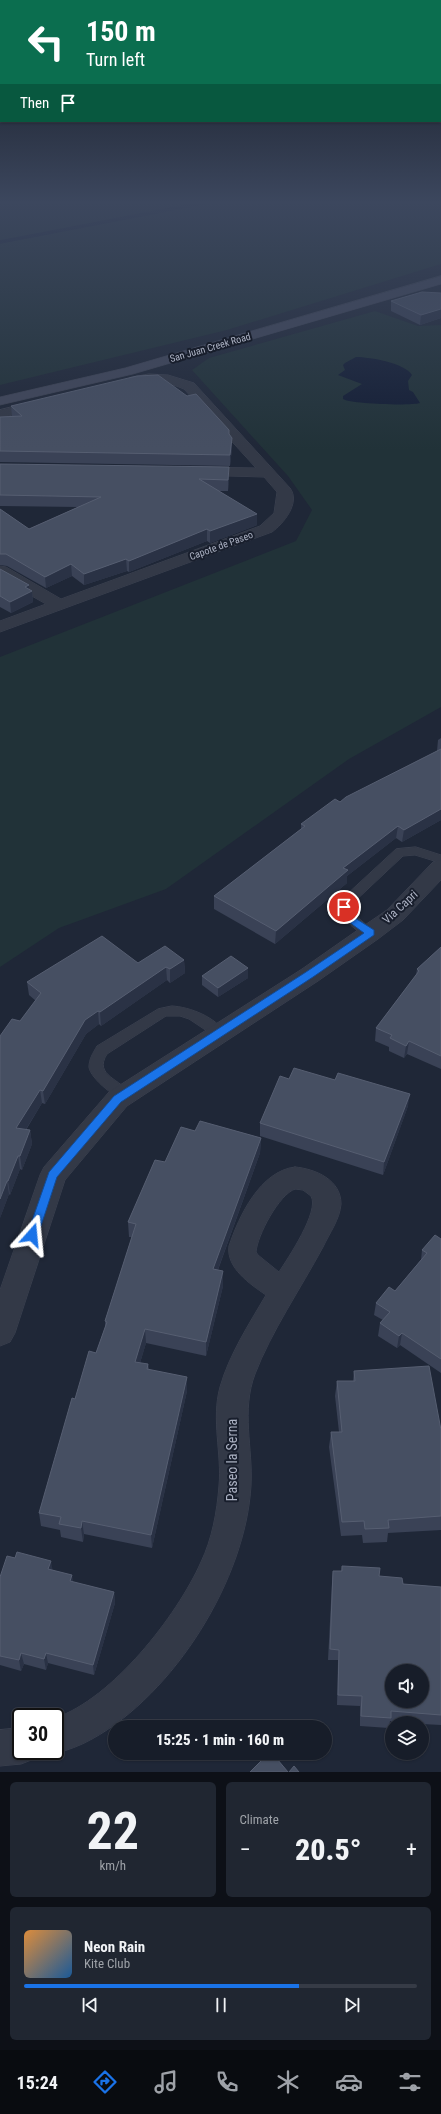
<!DOCTYPE html>
<html lang="en">
<head>
<meta charset="utf-8">
<style>
	body { margin:0; font-family:"Roboto Condensed",sans-serif; background:#202631; color:#f1f3f6; height:100vh; display:flex; flex-direction:column; font-size:15px; white-space:nowrap }
	* { box-sizing:border-box; margin:0 }
	p { font-size:13px; color:#9ea2a8 }
	.icon { flex:none; width:22px; height:22px; fill:none; stroke:currentColor; stroke-width:2; stroke-linecap:round; stroke-linejoin:round }
	.map { position:relative; height:1772px; overflow:hidden }
	.details { display:flex; flex-direction:column; gap:10px; padding:10px; background:#0d1017; flex:1 }
	.details>* { flex:none }
	.banner { position:absolute; left:0px; top:0px; width:441px; height:122px; box-shadow:0 1px 3px #0004,0 0 0 1px #363b46; background:#0b6e4f; color:#fff; overflow:hidden }
	.controls { position:absolute; left:385px; top:1664px; display:grid; gap:8px }
	.controls a { display:grid; place-items:center; width:44px; height:44px; border-radius:50%; background:#171d29; box-shadow:0 1px 3px #0004,0 0 0 1px #363b46; font-size:20px }
	.speed { position:absolute; left:12px; top:1708px; display:flex; gap:8px; font-size:20px; font-weight:700; text-align:center }
	.speed>* { display:grid; place-content:center; width:52px; height:52px; border-radius:50%; background:#171d29; box-shadow:0 1px 3px #0004,0 0 0 1px #363b46; line-height:1 }
	.speed .limit { border:2px solid #111; border-radius:6px; background:#fff; color:#111 }
	.pin { position:absolute; display:grid; place-items:center; width:34px; height:34px; color:#fff; margin:-17px; border:2px solid #fff; border-radius:50%; box-shadow:0 1px 4px #0007 }
	.me { position:absolute; width:44px; margin:-22px; rotate:18deg; stroke-linejoin:round; filter:drop-shadow(0 0 3px #0008) }
	.turn { display:flex; align-items:center; gap:14px; height:84px; padding:0 20px; font-size:18px }
	.turn .icon { width:52px; height:52px; stroke-width:2.5 }
	.turn b { display:block; font-size:28px; line-height:34px }
	.then { display:flex; align-items:center; height:38px; padding:0 20px; background:#0003; gap:8px; font-size:15px }
	.big { font-size:30px; font-weight:800; line-height:1.1 }
	.details .widget { flex:1; display:flex; flex-direction:column; justify-content:center; gap:6px; min-width:0; padding:0 14px; border-radius:6px; background:#202631 }
	.details .dial { align-items:center; gap:0 }
	.dial b { font-size:52px; line-height:1 }
	.song { display:flex; align-items:center; gap:12px }
	.cover { width:48px; height:48px; border-radius:6px; background:linear-gradient(135deg,hsl(30 70% 55%),hsl(210 70% 35%)) }
	.played { height:4px; border-radius:2px; background:linear-gradient(90deg,#1a73e8 70%,#363b46 70%) }
	.keys { display:flex; justify-content:space-around; direction:ltr }
	.heat { display:flex; justify-content:space-between; align-items:center; font-size:22px; direction:ltr }
	.details .tiles { flex:1; display:grid; gap:10px; grid-template-columns:1fr 1fr }
	.widget:last-child { grid-column:span 2 }
	.trip { position:absolute; left:108px; top:1720px; width:224px; height:40px; border-radius:20px; background:#171d29; box-shadow:0 1px 3px #0004,0 0 0 1px #363b46; font-weight:800; line-height:40px; text-align:center }
	.dock { display:flex; height:64px; justify-content:space-around; align-items:center; background:#090c10; color:#9ea2a8 }
	.dock .icon { width:28px; height:28px }
	.dock .on { color:#1a73e8 }
	.dock b { font-size:18px; color:#f1f3f6 }
	.map>svg:first-child { display:block }
	.green { fill:#213238 }
	.water { fill:#131d34 }
	.lines { fill:none; stroke-linecap:round; stroke-linejoin:round }
	.stream { stroke:#131d34; stroke-width:3.5 }
	.lane-casing { stroke:#3c4251; stroke-width:1 }
	.street-casing { stroke:#3c4251; stroke-width:1 }
	.secondary-casing { stroke:#3c4251; stroke-width:1 }
	.lane { fill:#333947; fill-rule:evenodd }
	.street { fill:#333947; fill-rule:evenodd }
	.secondary { fill:#41475a; fill-rule:evenodd }
	.wall { fill:#3a4256 }
	.shaded-wall { fill:#2a3245 }
	.building { fill:#464f62; stroke:#565e71; fill-rule:evenodd }
	.route { fill:#1a73e8; stroke:#114b97 }
	.labels { text-anchor:middle; stroke-width:4; stroke-linejoin:round; paint-order:stroke }
	.far-street-label { font-size:10px; fill:#adb3c4; stroke:#181e2c }
	.street-label { font-size:12px; fill:#adb3c4; stroke:#181e2c }
	.near-street-label { font-size:14px; fill:#adb3c4; stroke:#181e2c }
</style>
</head>
<body>
<div class="map">
<svg width="441" height="1772" viewBox="0 0 441 1772">
	<rect width="100%" height="100%" fill="#1f2737"/>
	<!-- green -->
	<path class="green" d="M0,202H441V264L227,330L0,385Z
		M375,311L418,326L441,325V707L349,759L166,889L59,928L0,967V657L296,541L312,510L288,476L192,370L209,358Z"/>
	<!-- water -->
	<path class="water" d="M356,357C370,357 405,363 412,375L408,381L409,390L413,392L420,403C411,406 350,404 343,399V396L362,384L338,375L345,370L343,365L345,363Z"/>
	<g class="lines">
		<!-- stream -->
		<path class="stream" d="M0,242L208,202"/>
		<!-- lane casing -->
		<g class="lane-casing">
			<path id="lane" d="M416,847L441,855V863L415,855L403,856L353,903L350,907L356,916L376,933L370,937C356,933 344,920 338,907L344,897L396,849Z
				M172,1006C190,1007 216,1017 226,1034L224,1038L219,1039L189,1019L180,1016H166L107,1054C93,1076 122,1079 131,1095L129,1099C118,1102 90,1078 89,1067C89,1059 93,1053 97,1046L158,1009Z"/>
		</g>
		<!-- street casing -->
		<g class="street-casing">
			<path id="street" d="M149,374L168,375L194,383L290,488C301,503 283,524 272,532L0,632V621L46,604L0,578V566L6,567L61,599L260,526L274,513L277,492L264,477L194,475L191,472L194,469L199,467L256,468L184,389C164,380 156,384 135,385C131,385 129,384 127,381L129,378Z
				M40,400L45,401L47,404L45,407L0,418V410Z
				M441,860V880L403,920L378,939L318,981L127,1106L65,1180L15,1333L10,1342L0,1346V1290L40,1175L44,1167L109,1092L302,969L362,927L387,910L433,862Z
				M295,1167C316,1169 341,1180 341,1204C340,1219 329,1234 323,1247C301,1288 271,1332 255,1374C241,1411 253,1448 251,1485C246,1579 174,1694 92,1739C80,1746 67,1750 55,1754L48,1751H55V1718C112,1699 177,1616 201,1562C212,1539 217,1512 219,1486C222,1453 211,1420 220,1387C229,1355 249,1324 266,1295C250,1284 226,1268 229,1246C239,1216 260,1171 295,1167ZM295,1189L303,1190L311,1196C320,1211 288,1258 279,1272L258,1255L256,1252C257,1236 279,1194 295,1189Z
				M21,1728V1751H37L34,1759L21,1764L0,1766V1730Z"/>
		</g>
		<!-- secondary casing -->
		<g class="secondary-casing">
			<path id="secondary" d="M441,276V284L133,374L0,405V397L125,368Z"/>
		</g>
		<!-- lane -->
		<use href="#lane" class="lane"/>
		<!-- street -->
		<use href="#street" class="street"/>
		<!-- secondary -->
		<use href="#secondary" class="secondary"/>
	</g>
	<!-- wall -->
	<path class="wall" d="M441,293V318L420,325L391,311V301Z
		M11,406L229,434L232,448L230,466L0,462V417L12,416Z
		M0,464L229,478L228,491H218L257,525L210,543L207,541L129,572L127,571L84,585L72,576L46,588L7,566L0,565V509L29,529L78,507L0,506Z
		M0,569L29,585V589L32,591L33,602L11,613L0,607Z
		M441,738V820L402,842L396,838L347,876V883L275,944L214,909V896L301,829V824L340,802L437,751L438,740Z
		M441,947V1069L407,1054L404,1058L389,1051V1047L375,1041L376,1028L416,975L417,969Z
		M184,960L185,973L170,983L167,980L101,1026L99,1024L86,1034L45,1104L42,1103L26,1130H30L32,1144L22,1170L20,1169L10,1195L9,1194L0,1218L20,1021L36,1001L29,995L27,982L138,963Z
		M248,968V978L218,997L202,985V976Z
		M289,1079L408,1106L383,1175L260,1136V1123Z
		M195,1131L261,1138L260,1153L218,1270L223,1286L206,1356L146,1343L140,1363L148,1364L149,1370L187,1377V1391L152,1548L84,1534L83,1542L61,1537L60,1530L41,1526L39,1513L75,1399L96,1353L105,1327V1321L132,1237H129L128,1222L165,1162Z
		M441,1239V1373L400,1345L397,1348L378,1336L380,1323L383,1320L374,1315L376,1303L395,1291L421,1260L422,1250Z
		M354,1371L441,1430V1530L388,1533L387,1542L363,1543L362,1535L341,1536L329,1447L331,1432H339L335,1396L337,1381H353Z
		M15,1558L53,1570L73,1582L114,1592L115,1603L94,1675L48,1663L46,1670L24,1664L21,1671L0,1665V1577Z
		M342,1566L379,1576L403,1584L441,1587V1725L422,1724V1723H412L390,1721L389,1728L360,1726V1706L337,1705L338,1660H328L332,1582L333,1571H341Z"/>
	<!-- shaded-wall -->
	<path class="shaded-wall" d="M441,309V318L420,325L421,315Z
		M232,438V448L230,466V455Z
		M229,467V478L228,491V480Z
		M257,514V525L210,543V531Z
		M207,529V541L129,572V561Z
		M126,559L127,571L84,585V574Z
		M71,564L72,576L46,588L45,577Z
		M29,585V592L32,591L33,602L11,613L10,602L25,587Z
		M441,809V820L402,842L404,830Z
		M398,826L396,838L347,876V883L275,944L276,931L343,868Z
		M184,960L185,973L170,983V969Z
		M166,967L167,980L101,1026L100,1012Z
		M248,968V978L218,997V988Z
		M98,1011L99,1024L86,1034L45,1104L43,1091L85,1020Z
		M409,1041L407,1054L404,1058L406,1046Z
		M40,1090L42,1103L18,1142L16,1128Z
		M410,1094L408,1106L383,1175L384,1162Z
		M30,1130L32,1144L22,1170L20,1156Z
		M261,1138L260,1153L213,1283V1269Z
		M18,1156L20,1169L10,1195L8,1181Z
		M7,1181L9,1194L0,1218V1199Z
		M223,1271V1286L206,1356V1342Z
		M145,1329L146,1343L136,1376L135,1362Z
		M402,1333L400,1345L397,1348L399,1336Z
		M187,1377V1391L152,1548L151,1535Z
		M82,1521L84,1534L83,1542L81,1528Z
		M51,1561L53,1572L48,1569Z
		M72,1575L74,1586L70,1581Z
		M114,1592L115,1603L94,1675L93,1665Z
		M21,1653L24,1664L21,1671L19,1660Z
		M46,1653L48,1663L46,1670L44,1659Z"/>
	<!-- building -->
	<path class="building" d="M422,292L441,293V309L421,315L391,301Z
		M158,375L187,396L196,394L229,430V434L232,438L230,455L0,451V417L22,416L11,406L137,376Z
		M0,464L229,467L228,480L199,479L257,514L210,531L207,529L129,561L126,559L84,574L71,564L45,577L6,554H0V509L29,529L101,497L0,495Z
		M0,569L29,585L25,587L32,591L10,602L0,596Z
		M441,749V809L404,830L398,826L343,868L348,870L276,931L214,896L305,826L301,824L335,799L340,802L346,797Z
		M102,936L138,963L165,946L184,960L170,969L166,967L100,1012L98,1011L85,1020L43,1091L40,1090L16,1128L30,1130L20,1156H18L8,1181H7L0,1199V1036L12,1019L20,1021L41,993L27,982Z
		M441,947V1056L409,1041L406,1046L390,1038L392,1035L376,1028L419,971L417,969Z
		M231,956L248,968L218,988L202,976Z
		M294,1068L335,1080L338,1073L410,1094L384,1162L260,1123L280,1076L289,1079Z
		M200,1121L261,1138L213,1269L223,1271L206,1342L145,1329L135,1362L148,1364L147,1369L187,1377L151,1535L82,1521L81,1528L59,1524L61,1517L39,1513L72,1398L75,1399L89,1351L96,1353L107,1322L105,1321L136,1224L128,1222L155,1160L165,1162L181,1127L195,1131Z
		M435,1235L441,1239V1359L402,1333L399,1336L380,1323L390,1312L376,1303L389,1287L395,1291L427,1253L422,1250Z
		M429,1366L441,1430V1516L388,1520L389,1528L365,1529L364,1521L342,1522L331,1432H342L337,1381H355L354,1371Z
		M17,1552L51,1561L48,1569L72,1575L70,1581L114,1592L93,1665L46,1653L44,1659L21,1653L19,1660L0,1656V1577L7,1556L15,1558Z
		M342,1566L380,1568L379,1576L402,1578L403,1584L441,1587V1715L391,1711V1718L361,1716L362,1696L338,1695L339,1650L330,1649L333,1571H342ZM392,1671H422V1701H392Z
		M269,1753H272L288,1772H250Z
		M294,1766L299,1772H289Z"/>
	<!-- sky -->
	<linearGradient id="sky" x2="0" y2="1"><stop stop-color="#11151e"/><stop offset="0.45" stop-color="#3c475e"/><stop offset="1" stop-color="#3c475e" stop-opacity="0"/></linearGradient>
	<rect width="441" height="450" fill="url(#sky)"/>
	<!-- route -->
	<path class="route" d="M344,903L348,904L355,918L374,930V935L313,977L121,1102L57,1177L38,1235L36,1239H28L27,1235L49,1172L114,1096L306,972L364,933L349,922L340,907Z"/>
	<g class="labels">
		<!-- far-street labels -->
		<g class="far-street-label">
			<text transform="translate(210 347) rotate(-16)" y="4">San Juan Creek Road</text>
			<text transform="translate(221 545) rotate(-20)" y="4">Capote de Paseo</text>
		</g>
		<!-- street labels -->
		<g class="street-label">
			<text transform="translate(400 907) rotate(-43)" y="4">Via Capri</text>
		</g>
		<!-- near-street labels -->
		<g class="near-street-label">
			<text transform="translate(232 1460) rotate(-90)" y="5">Paseo la Serna</text>
		</g>
	</g>
</svg>
<div class="controls">
<a><svg class="icon" aria-label="sound" viewBox="0 0 24 24"><path d="M4 9h4l5-4v14l-5-4H4zM17 9q2 3 0 6"/></svg></a>
<a><svg class="icon" aria-label="layers" viewBox="0 0 24 24"><path d="M12 4l9 5-9 5-9-5zM3 14l9 5 9-5"/></svg></a>
</div>
<div class="speed"><div class="limit">30</div></div>
<div class="pin" style="left:344px;top:907px;background:#d93025"><svg class="icon" aria-label="arrive" viewBox="0 0 24 24"><path d="M6 21V4h12l-3 4 3 4H6"/></svg></div>
<svg class="me" style="left:32px;top:1235px" viewBox="-20 -20 40 40"><path d="M0-17L14 15 0 8-14 15z" fill="#1a73e8" stroke="#fff" stroke-width="4"/></svg>
<div class="trip">15:25 · 1 min · 160 m</div>
<div class="banner">
<div class="turn"><svg class="icon" aria-label="left" viewBox="0 0 24 24"><path d="M17 20v-9H6M10 6l-5 5 5 5"/></svg><div><b>150 m</b>Turn left</div></div>
<div class="then">Then<svg class="icon" aria-label="arrive" viewBox="0 0 24 24"><path d="M6 21V4h12l-3 4 3 4H6"/></svg></div>
</div>
</div>
<section class="details">
<div class="tiles">
<div class="widget dial"><b>22</b><p>km/h</p></div>
<div class="widget"><p>Climate</p>
<div class="heat"><a>−</a><b class="big">20.5°</b><a>+</a></div>
</div>
<div class="widget">
<div class="song"><i class="cover"></i><div><b>Neon Rain</b><p>Kite Club</p></div></div>
<div class="played"></div>
<div class="keys"><svg class="icon" aria-label="previous" viewBox="0 0 24 24"><path d="M18 5L8 12l10 7zM5 5v14"/></svg><svg class="icon" aria-label="pause" viewBox="0 0 24 24"><path d="M8 5v14M16 5v14"/></svg><svg class="icon" aria-label="next" viewBox="0 0 24 24"><path d="M6 5l10 7-10 7zM19 5v14"/></svg></div>
</div>
</div>
</section>
<nav class="dock">
<b>15:24</b>
<svg class="icon on" aria-label="directions" viewBox="0 0 24 24"><path d="M12 3l9 9-9 9-9-9zM9 14v-3h6M13 9l2 2-2 2"/></svg>
<svg class="icon" aria-label="music" viewBox="0 0 24 24"><path d="M9 18V5l10-2v13"/><circle cx="6" cy="18" r="3"/><circle cx="16" cy="16" r="3"/></svg>
<svg class="icon" aria-label="phone" viewBox="0 0 24 24"><path d="M5 4h4l2 5-3 2q2 4 5 5l2-3 5 2v4C11 20 4 13 5 4z"/></svg>
<svg class="icon" aria-label="climate" viewBox="0 0 24 24"><path d="M12 3v18M4 7l16 10M4 17L20 7"/></svg>
<svg class="icon" aria-label="car" viewBox="0 0 24 24"><path d="M5 17H2v-5l4-1 3-4h7l3 4 3 1v5h-3M9 17h6M6 11h13"/><circle cx="7" cy="17" r="2"/><circle cx="17" cy="17" r="2"/></svg>
<svg class="icon" aria-label="filters" viewBox="0 0 24 24"><path d="M4 7h16M4 17h16"/><circle cx="9" cy="7" r="2"/><circle cx="15" cy="17" r="2"/></svg>
</nav>
</body>
</html>
